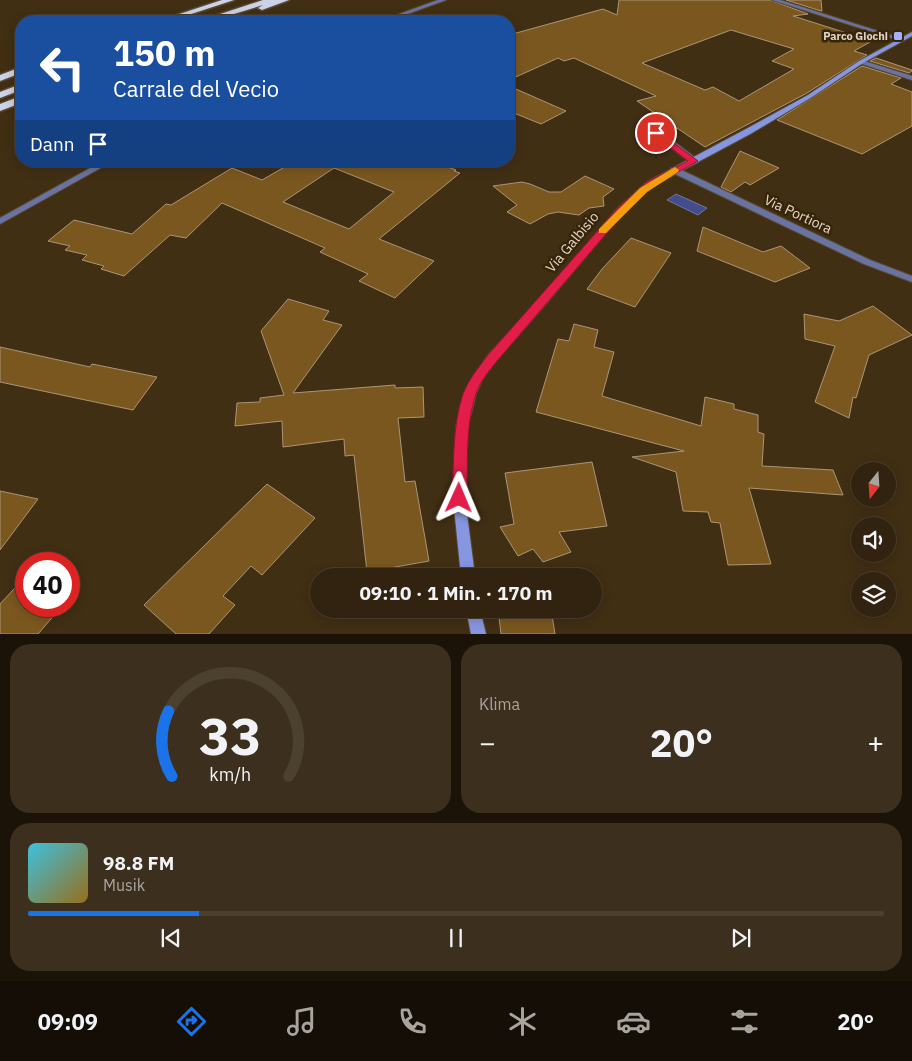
<!DOCTYPE html>
<html lang="de">
<head>
<meta charset="utf-8">
<style>
	body { margin:0; font-family:"IBM Plex Sans",sans-serif; background:#3d2f1d; color:#f1f3f6; height:100vh; display:flex; flex-direction:column; font-size:19px; white-space:nowrap }
	* { box-sizing:border-box; margin:0 }
	p { font-size:16px; color:#a8a49e }
	.icon { flex:none; width:28px; height:28px; fill:none; stroke:currentColor; stroke-width:2; stroke-linecap:round; stroke-linejoin:round }
	.map { position:relative; height:634px; overflow:hidden }
	.drawer { display:flex; flex-direction:column; gap:10px; padding:10px; background:#1b1308; flex:1 }
	.drawer>* { flex:none }
	.guide { position:absolute; left:15px; top:15px; width:500px; height:152px; border-radius:20px; box-shadow:0 2px 12px #0003,0 0 0 1px #4c402f; background:#1a4fa0; color:#fff; overflow:hidden }
	.needle { width:32px; rotate:197deg }
	.tools { position:absolute; left:851px; top:462px; display:grid; gap:10px }
	.tools a { display:grid; place-items:center; width:45px; height:45px; border-radius:50%; background:#31230f; box-shadow:0 2px 12px #0003,0 0 0 1px #4c402f; font-size:25px }
	.speed { position:absolute; left:15px; top:552px; display:flex; gap:10px; font-size:25px; font-weight:700; text-align:center }
	.speed>* { display:grid; place-content:center; width:65px; height:65px; border-radius:50%; background:#31230f; box-shadow:0 2px 12px #0003,0 0 0 1px #4c402f; line-height:1 }
	.speed .limit { border:8px solid #d22; background:#fff; color:#111 }
	.pin { position:absolute; display:grid; place-items:center; width:42px; height:42px; color:#fff; margin:-21px; border:2px solid #fff; border-radius:50%; box-shadow:0 1px 5px #0007 }
	.me { position:absolute; width:55px; margin:-28px; rotate:1deg; stroke-linejoin:round; filter:drop-shadow(0 0 4px #0008) }
	.turn { display:flex; align-items:center; gap:18px; height:105px; padding:0 15px; font-size:22px }
	.turn .icon { width:65px; height:65px; stroke-width:2.5 }
	.turn b { display:block; font-size:35px; line-height:42px }
	.then { display:flex; align-items:center; height:48px; padding:0 15px; background:#0003; gap:10px; font-size:19px }
	.big { font-size:38px; font-weight:800; line-height:1.1 }
	.drawer .card { flex:1; display:flex; flex-direction:column; justify-content:center; gap:8px; min-width:0; padding:0 18px; border-radius:20px; background:#3d2f1d }
	.drawer .dial { align-items:center; gap:0 }
	.dial svg { height:130px; overflow:visible; fill:none; stroke:#4c402f; stroke-width:7; stroke-linecap:round; text-anchor:middle }
	.dial text { fill:#f1f3f6; stroke:none }
	.song { display:flex; align-items:center; gap:15px }
	.cover { width:60px; height:60px; border-radius:8px; background:linear-gradient(135deg,hsl(190 70% 55%),hsl(40 70% 35%)) }
	.played { height:5px; border-radius:2px; background:linear-gradient(90deg,#1a73e8 20%,#4c402f 20%) }
	.keys { display:flex; justify-content:space-around; direction:ltr }
	.heat { display:flex; justify-content:space-between; align-items:center; font-size:28px; direction:ltr }
	.drawer .tiles { flex:1; display:grid; gap:10px; grid-template-columns:1fr 1fr }
	.card:last-child { grid-column:span 2 }
	.trip { position:absolute; left:310px; top:568px; width:292px; height:50px; border-radius:25px; background:#31230f; box-shadow:0 2px 12px #0003,0 0 0 1px #4c402f; font-weight:800; line-height:50px; text-align:center }
	.menu { display:flex; height:80px; justify-content:space-around; align-items:center; background:#140e06; color:#a8a49e }
	.menu .icon { width:35px; height:35px }
	.menu .current { color:#1a73e8 }
	.menu b { font-size:22px; color:#f1f3f6 }
	.map>svg:first-child { display:block }
	.water { fill:#434d8d; stroke:#73769e }
	.building { fill:#7b5720; stroke:#ab9578; fill-rule:evenodd }
	.lines { fill:none; stroke-linecap:round; stroke-linejoin:round }
	.street-casing { stroke:#5b4a31; stroke-width:2 }
	.secondary-casing { stroke:#5b4a31; stroke-width:2 }
	.highway-casing { stroke:#5b4a31; stroke-width:3 }
	.street { fill:#6973a2; fill-rule:evenodd }
	.secondary { fill:#8796e1; fill-rule:evenodd }
	.highway { fill:#ccd2e9; fill-rule:evenodd }
	.route { fill:#e11d48; stroke:#92132f }
	.slow { fill:#f59e0b }
	.poi-dot { fill:#a3b2fd; stroke:#372509; stroke-width:2 }
	.labels { text-anchor:middle; stroke-width:5; stroke-linejoin:round; paint-order:stroke }
	.far-poi-label { font-size:11px; font-weight:bold; fill:#e2d6c7; stroke:#372509; text-anchor:end }
	.street-label { font-size:14px; fill:#e2d6c7; stroke:#372509 }
</style>
</head>
<body>
<div class="map">
<svg width="912" height="634" viewBox="0 0 912 634">
	<rect width="100%" height="100%" fill="#412f14"/>
	<!-- water -->
	<path class="water" d="M676,194L707,208L698,215L667,200Z"/>
	<!-- building -->
	<path class="building" d="M619,0H770L808,14L793,16L872,41L854,51L867,55L807,93L705,147L637,101L656,96L574,58L564,61L558,58L509,80V35L603,9L617,15ZM731,30L794,49L772,61L794,69L739,101L713,87L705,90L642,63Z
		M786,0H821L822,11H821Z
		M876,58L912,70V71L909,73L870,61Z
		M862,66L901,78L891,84L912,92V126L862,154L777,120Z
		M509,86L566,111L541,124L509,111Z
		M740,151L779,168L750,185L745,182L731,192L721,187Z
		M295,161H432L456,170L454,171L460,173L379,239L434,261L395,298L359,281L368,274L320,252L325,248L222,203L186,238L170,235L124,276L101,269L104,266L82,260L87,255L65,250L70,246L48,241L74,220L132,234L166,204L171,205L232,168L262,180ZM334,168L394,192L349,229L283,202Z
		M585,176L614,189L603,197L604,206L589,208L579,215L558,212L548,214L530,224L507,212L517,205L493,186L522,182L530,184L549,192H561Z
		M703,227L763,252L781,246L810,268L775,282L697,251Z
		M631,238L671,253L635,307L587,289L602,269Z
		M288,299L329,311L323,320L342,325L293,393L395,385V388L423,387L424,417L398,418L405,482L415,481L429,561L367,572L354,455L345,456L344,439L283,447L282,421L235,426L237,403L260,402V398L284,395L261,331Z
		M873,306L912,335L869,355L856,398L853,397L849,418L815,402L835,346L805,339L804,314L839,321Z
		M574,324L598,330L594,347L614,352L602,396L701,426L705,397L734,404V409L758,415V432L764,434L762,466L833,470L843,495L749,488L771,564L728,565L720,523L711,522L708,512L683,511L676,472L632,457L684,451L536,412L558,339L569,341Z
		M0,347L90,367L92,364L157,377L133,410L0,382Z
		M592,462L607,526L559,532L571,552L543,562L533,549L518,556L500,527L514,524L505,473Z
		M267,484L315,518L262,575L251,566L223,596L235,605L209,634H176L144,605Z
		M0,491L38,499L0,550Z
		M26,576V606H62L38,634H0V604Z
		M498,609H551L555,634H501Z"/>
	<g class="lines">
		<!-- street casing -->
		<g class="street-casing">
			<path id="street" d="M438,0H446L388,21H380Z
				M772,0H780L903,39L898,40Z
				M861,60L912,76V80L859,63L858,62Z
				M654,131H660L697,159V163H691L654,135Z
				M103,161H113L0,224V218Z
				M671,168H677L870,260L912,276V282L864,264L671,172Z"/>
		</g>
		<!-- secondary casing -->
		<g class="secondary-casing">
			<path id="secondary" d="M912,32V36L863,63L812,97L752,133L653,186L623,213L545,305L496,361L482,380L476,394L468,426L465,498L475,576H461L453,498L456,426L464,394L472,378L488,355L539,301L617,209L647,182L746,129L808,95L859,61Z
				M466,609H480L486,634H471Z"/>
		</g>
		<!-- highway casing -->
		<g class="highway-casing">
			<path id="highway" d="M222,0H234L170,21H158Z
				M263,0H289L262,10L258,8L263,5L211,21H199Z
				M21,67V73L0,81V75Z
				M21,84V90L0,98V92Z
				M21,96V103L0,111V104Z"/>
		</g>
		<!-- street -->
		<use href="#street" class="street"/>
		<!-- secondary -->
		<use href="#secondary" class="secondary"/>
		<!-- highway -->
		<use href="#highway" class="highway"/>
	</g>
	<!-- route -->
	<path class="route" d="M654,132H659L698,161L653,186L624,213L497,361C489,371 480,381 476,394C465,427 468,464 467,498L464,503L459,504L454,503L452,498C454,464 452,427 463,394C469,379 479,367 488,355L617,209L647,182L688,161L654,135Z"/>
	<!-- slow -->
	<path class="slow" d="M675,167L679,170L678,172L647,192L606,233H599V229L640,188Z"/>
	<!-- markers -->
	<rect class="poi-dot" x="893" y="31" width="10" height="10" rx="2.5"/>
	<g class="labels">
		<!-- far-poi labels -->
		<g class="far-poi-label">
			<text x="888" y="40">Parco Giochi</text>
		</g>
		<!-- street labels -->
		<g class="street-label">
			<text transform="translate(798 214) rotate(25)" y="5">Via Portiora</text>
			<text transform="translate(572 242) rotate(-50)" y="5">Via Galbisio</text>
		</g>
	</g>
</svg>
<div class="tools">
<a><svg class="needle" viewBox="-14 -14 28 28"><path d="M0-13l5 13h-10z" fill="#e53935"/><path d="M0 13l5-13h-10z" fill="#a8a49e"/></svg></a>
<a><svg class="icon" aria-label="sound" viewBox="0 0 24 24"><path d="M4 9h4l5-4v14l-5-4H4zM17 9q2 3 0 6"/></svg></a>
<a><svg class="icon" aria-label="layers" viewBox="0 0 24 24"><path d="M12 4l9 5-9 5-9-5zM3 14l9 5 9-5"/></svg></a>
</div>
<div class="speed"><div class="limit">40</div></div>
<div class="pin" style="left:656px;top:133px;background:#d93025"><svg class="icon" aria-label="arrive" viewBox="0 0 24 24"><path d="M6 21V4h12l-3 4 3 4H6"/></svg></div>
<svg class="me" style="left:459px;top:498px" viewBox="-20 -20 40 40"><path d="M0-17L14 15 0 8-14 15z" fill="#e11d48" stroke="#fff" stroke-width="4"/></svg>
<div class="trip">09:10 · 1 Min. · 170 m</div>
<div class="guide">
<div class="turn"><svg class="icon" aria-label="left" viewBox="0 0 24 24"><path d="M17 20v-9H6M10 6l-5 5 5 5"/></svg><div><b>150 m</b>Carrale del Vecio</div></div>
<div class="then">Dann<svg class="icon" aria-label="arrive" viewBox="0 0 24 24"><path d="M6 21V4h12l-3 4 3 4H6"/></svg></div>
</div>
</div>
<section class="drawer">
<div class="tiles">
<div class="card dial"><svg viewBox="0 0 100 80">
<path d="M14 69A42 42 0 1 1 86 69"/>
<path d="M14 69A42 42 0 0 1 12 29" stroke="#1a73e8"/>
<text x="50" y="56" font-size="32" font-weight="700">33</text>
<text x="50" y="72" font-size="11">km/h</text>
</svg></div>
<div class="card"><p>Klima</p>
<div class="heat"><a>−</a><b class="big">20°</b><a>+</a></div>
</div>
<div class="card">
<div class="song"><i class="cover"></i><div><b>98.8 FM</b><p>Musik</p></div></div>
<div class="played"></div>
<div class="keys"><svg class="icon" aria-label="previous" viewBox="0 0 24 24"><path d="M18 5L8 12l10 7zM5 5v14"/></svg><svg class="icon" aria-label="pause" viewBox="0 0 24 24"><path d="M8 5v14M16 5v14"/></svg><svg class="icon" aria-label="next" viewBox="0 0 24 24"><path d="M6 5l10 7-10 7zM19 5v14"/></svg></div>
</div>
</div>
</section>
<nav class="menu">
<b>09:09</b>
<svg class="icon current" aria-label="directions" viewBox="0 0 24 24"><path d="M12 3l9 9-9 9-9-9zM9 14v-3h6M13 9l2 2-2 2"/></svg>
<svg class="icon" aria-label="music" viewBox="0 0 24 24"><path d="M9 18V5l10-2v13"/><circle cx="6" cy="18" r="3"/><circle cx="16" cy="16" r="3"/></svg>
<svg class="icon" aria-label="phone" viewBox="0 0 24 24"><path d="M5 4h4l2 5-3 2q2 4 5 5l2-3 5 2v4C11 20 4 13 5 4z"/></svg>
<svg class="icon" aria-label="climate" viewBox="0 0 24 24"><path d="M12 3v18M4 7l16 10M4 17L20 7"/></svg>
<svg class="icon" aria-label="car" viewBox="0 0 24 24"><path d="M5 17H2v-5l4-1 3-4h7l3 4 3 1v5h-3M9 17h6M6 11h13"/><circle cx="7" cy="17" r="2"/><circle cx="17" cy="17" r="2"/></svg>
<svg class="icon" aria-label="filters" viewBox="0 0 24 24"><path d="M4 7h16M4 17h16"/><circle cx="9" cy="7" r="2"/><circle cx="15" cy="17" r="2"/></svg>
<b>20°</b>
</nav>
</body>
</html>
